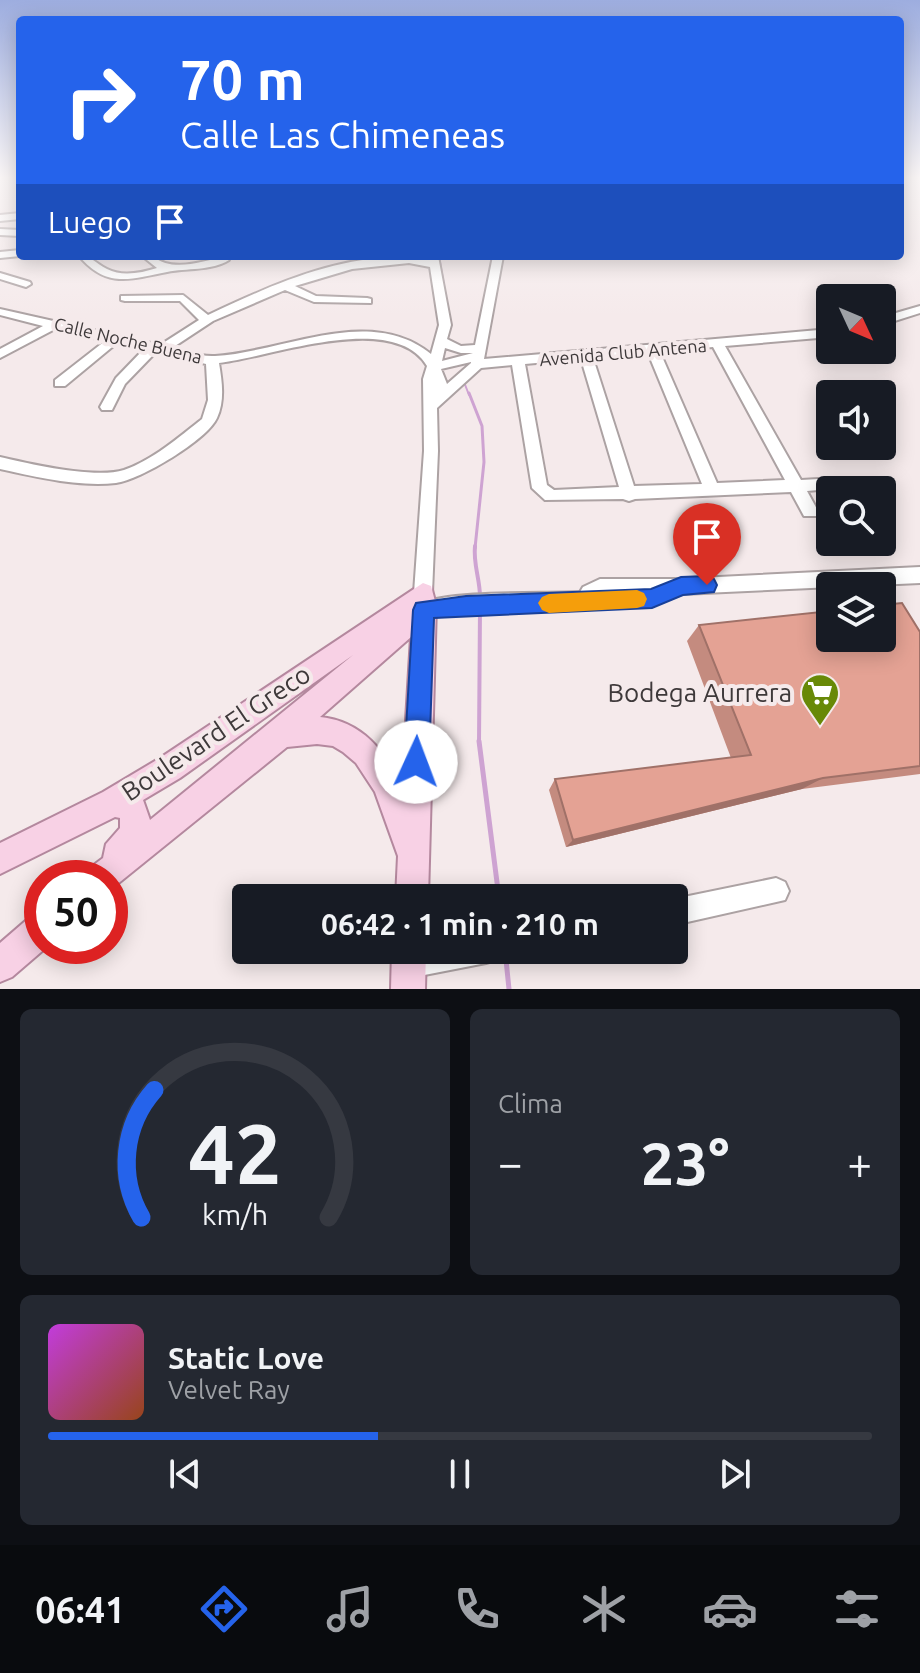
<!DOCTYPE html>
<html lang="es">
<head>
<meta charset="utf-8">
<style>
	body { margin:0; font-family:Ubuntu,sans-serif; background:#242831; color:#f1f3f6; height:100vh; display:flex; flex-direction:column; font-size:30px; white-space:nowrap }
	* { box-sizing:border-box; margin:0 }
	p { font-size:26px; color:#9ea1a6 }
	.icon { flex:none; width:44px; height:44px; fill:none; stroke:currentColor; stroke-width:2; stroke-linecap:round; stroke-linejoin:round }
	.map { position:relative; height:989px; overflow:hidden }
	.panel { display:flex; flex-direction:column; gap:20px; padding:20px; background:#0d0f14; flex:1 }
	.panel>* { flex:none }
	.hud { position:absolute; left:16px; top:16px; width:888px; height:244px; border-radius:8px; box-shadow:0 4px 20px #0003; background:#2563eb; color:#fff; overflow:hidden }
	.needle { width:52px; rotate:134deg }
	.tools { position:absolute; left:816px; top:284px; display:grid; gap:16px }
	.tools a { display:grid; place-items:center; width:80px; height:80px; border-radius:8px; background:#171b24; box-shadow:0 4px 20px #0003; font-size:40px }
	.speed { position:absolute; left:24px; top:860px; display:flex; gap:16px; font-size:40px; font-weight:700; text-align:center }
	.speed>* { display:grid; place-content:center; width:104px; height:104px; border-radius:50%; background:#171b24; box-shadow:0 4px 20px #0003; line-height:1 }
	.speed .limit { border:12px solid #d22; background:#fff; color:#111 }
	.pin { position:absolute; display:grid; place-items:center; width:68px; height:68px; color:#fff; margin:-82px -34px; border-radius:50% 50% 50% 0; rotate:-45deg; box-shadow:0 0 8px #0007 }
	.pin .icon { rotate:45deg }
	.me { position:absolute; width:88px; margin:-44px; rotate:2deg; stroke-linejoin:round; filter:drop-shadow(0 0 6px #0008) }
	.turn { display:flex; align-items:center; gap:28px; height:168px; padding:0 32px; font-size:36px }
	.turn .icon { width:104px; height:104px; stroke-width:2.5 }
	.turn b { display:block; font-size:56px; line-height:68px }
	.then { display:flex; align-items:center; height:76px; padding:0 32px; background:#0003; gap:16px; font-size:30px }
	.big { font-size:60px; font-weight:600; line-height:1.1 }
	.panel .card { flex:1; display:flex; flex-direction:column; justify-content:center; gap:12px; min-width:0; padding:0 28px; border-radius:12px; background:#242831 }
	.panel .dial { align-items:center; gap:0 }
	.dial svg { height:208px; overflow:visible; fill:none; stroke:#363941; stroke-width:7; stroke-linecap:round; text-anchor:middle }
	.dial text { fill:#f1f3f6; stroke:none }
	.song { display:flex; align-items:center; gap:24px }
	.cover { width:96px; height:96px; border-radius:12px; background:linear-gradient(135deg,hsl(290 70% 55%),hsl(20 70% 35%)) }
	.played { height:8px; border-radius:4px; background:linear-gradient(90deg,#2563eb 40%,#363941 40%) }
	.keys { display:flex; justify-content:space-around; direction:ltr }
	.heat { display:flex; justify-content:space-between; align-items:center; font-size:44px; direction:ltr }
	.panel .tiles { flex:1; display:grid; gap:20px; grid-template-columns:1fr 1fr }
	.card:last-child { grid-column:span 2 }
	.trip { position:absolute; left:232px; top:884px; width:456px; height:80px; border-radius:8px; background:#171b24; box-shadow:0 4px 20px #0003; font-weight:600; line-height:80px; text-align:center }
	.dock { display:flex; height:128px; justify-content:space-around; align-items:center; background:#090b0e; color:#9ea1a6 }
	.dock .icon { width:56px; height:56px }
	.dock .current { color:#2563eb }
	.dock b { font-size:36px; color:#f1f3f6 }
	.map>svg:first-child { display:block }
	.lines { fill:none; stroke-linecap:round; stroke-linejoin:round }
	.stream-far3 { stroke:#cea3d2; stroke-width:2 }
	.stream-far2 { stroke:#cea3d2; stroke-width:3 }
	.stream-far1 { stroke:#cea3d2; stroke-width:4 }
	.stream { stroke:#cea3d2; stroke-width:5 }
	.minor-casing { stroke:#aca2a3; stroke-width:4 }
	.major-casing { stroke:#b4889e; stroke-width:4 }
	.minor { fill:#fff; fill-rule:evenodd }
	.major { fill:#f8d1e5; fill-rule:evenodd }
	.wall { fill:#c48b7f }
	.shaded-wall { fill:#a07168 }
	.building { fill:#e4a294; stroke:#a07168; stroke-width:2 }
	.route { fill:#2563eb; stroke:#184099; stroke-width:2 }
	.slow { fill:#f59e0b }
	.labels { text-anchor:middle; stroke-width:8; stroke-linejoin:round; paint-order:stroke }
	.far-street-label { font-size:18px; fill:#3e393a; stroke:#f5eaeb }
	.near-poi-label { font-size:26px; fill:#3e393a; stroke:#f5eaeb; text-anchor:end }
	.near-street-label { font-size:26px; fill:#3e393a; stroke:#f5eaeb }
</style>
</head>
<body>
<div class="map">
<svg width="920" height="989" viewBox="0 0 920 989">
	<rect width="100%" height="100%" fill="#f5eaeb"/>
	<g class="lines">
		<!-- stream-far3 -->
		<path class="stream-far3" d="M439,256L447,303
			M464,382L469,395"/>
		<!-- stream-far2 -->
		<path class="stream-far2" d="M469,393L482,426L484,462L475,548"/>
		<!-- stream-far1 -->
		<path class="stream-far1" d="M475,546C473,564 480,579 480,597
			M479,743L480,608"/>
		<!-- stream -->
		<path class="stream" d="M479,741L499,898
			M505,950L509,989"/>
		<!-- minor casing -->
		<g class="minor-casing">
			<path id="minor" d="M20,213V219L0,221V215Z
				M0,229L20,230V236L0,235Z
				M20,250V256L0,258V252Z
				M79,256C92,256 95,263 107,269C122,277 141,273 157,268L142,256H153C172,273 202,261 224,257L229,260C212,271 186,268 167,272C130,279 107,289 79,256Z
				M428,256H438L451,325L447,339L461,346L475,345L493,256H503L484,359L830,329V337L725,346L801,480L836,478L844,484L842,488L807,491L818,511L816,516H804L791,492L635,499L629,501L623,499L545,500L532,488L512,365L481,368L437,408L438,451L432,593L429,599L423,601L417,599L414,593L424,451L423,379L427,366C393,310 272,357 219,363C222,381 225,401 217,418C207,440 140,480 116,483C78,487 36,477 0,469V457C30,464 95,479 124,470C153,460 179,437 202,419L208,400L206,364L156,352L125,384L112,410H102L100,407L116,378L144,349L117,343L65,386H55V380L105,341L55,329L0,358V349L43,326L0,315V309L160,345L199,320L180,301H125L121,300V296L183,295L208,315C273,284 355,247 429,260ZM409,263L430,267L439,325L431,354C370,304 284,352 215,356C200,357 186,351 172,348L213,321L285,290L314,302L371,303V299L367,298L316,296L295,286L352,269ZM713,347L785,480L717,483L660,352ZM445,348L461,353H473L442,361ZM648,353L702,484L634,486L593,358ZM581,359L619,487L554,490L547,485L525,364ZM471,362V363L447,384L441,369Z
				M0,273L30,282L31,284L26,287L0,279Z
				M920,306V313L882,325V317Z
				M920,567V583L682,594L652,606L466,613L424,618L417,616L415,610L417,604C455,590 538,594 580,592L583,587L600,579H678Z
				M776,878L785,882L789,891L785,900L674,925V899Z
				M411,950H499L496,960L486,963L409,978L399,974L395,964L399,954Z"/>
		</g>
		<!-- major casing -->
		<g class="major-casing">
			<path id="major" d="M423,583L431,586L436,605L428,898H396L398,856L375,792L356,763L343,752L333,746L317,744L287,747L110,890V878H86L91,867L103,858L106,844L120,828V818L115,817L0,874V843L103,792L160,758ZM411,637L402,787C386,752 362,721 320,717ZM353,655L150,820L143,800L180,778Z
				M42,912V946H48L12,977L0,982V943L30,917Z
				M392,950H426L425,989H391Z"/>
		</g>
		<!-- minor -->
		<use href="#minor" class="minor"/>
		<!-- major -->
		<use href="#major" class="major"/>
	</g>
	<!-- wall -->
	<path class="wall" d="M699,625L920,632V774L802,789L566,847L549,790L555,779L731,758L687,641Z"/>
	<!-- shaded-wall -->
	<path class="shaded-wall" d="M823,778L802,789L566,847L573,840Z"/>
	<!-- building -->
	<path class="building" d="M902,603L920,632V766L823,778L573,840L555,779L751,755L699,625L830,611V638H882V605Z"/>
	<!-- sky -->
	<linearGradient id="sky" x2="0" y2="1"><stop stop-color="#9daddf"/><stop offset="0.56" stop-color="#faf6f6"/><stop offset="1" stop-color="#faf6f6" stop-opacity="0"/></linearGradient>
	<rect width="920" height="317" fill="url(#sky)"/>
	<!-- route -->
	<path class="route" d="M707,576L714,579L717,585L714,592L683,595L652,608L434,618L429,762L425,771L416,774L407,771L404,762L413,610L416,603L466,596L651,589L681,577Z"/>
	<!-- slow -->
	<path class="slow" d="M637,590L644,593L647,599L644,606L637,608L549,613L542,610L538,603L542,597L549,594Z"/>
	<!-- icons -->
	<defs>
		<g id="supermarket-pin" transform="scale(2)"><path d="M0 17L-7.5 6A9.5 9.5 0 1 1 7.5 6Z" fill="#688907" stroke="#f5eaeb"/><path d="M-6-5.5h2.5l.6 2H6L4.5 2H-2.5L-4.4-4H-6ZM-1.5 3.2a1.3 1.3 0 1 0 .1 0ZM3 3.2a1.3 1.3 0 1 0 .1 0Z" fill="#fff"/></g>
	</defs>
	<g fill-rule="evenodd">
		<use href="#supermarket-pin" x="820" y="693"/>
	</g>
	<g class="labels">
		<!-- far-street labels -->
		<g class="far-street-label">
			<text transform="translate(128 341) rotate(13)" y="6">Calle Noche Buena</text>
			<text transform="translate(623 353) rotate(-5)" y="6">Avenida Club Antena</text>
		</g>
		<!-- near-poi labels -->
		<g class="near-poi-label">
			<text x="792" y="702">Bodega Aurrera</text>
		</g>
		<!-- near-street labels -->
		<g class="near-street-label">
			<text transform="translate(216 733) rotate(-34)" y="9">Boulevard El Greco</text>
		</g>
	</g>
</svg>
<div class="tools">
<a><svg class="needle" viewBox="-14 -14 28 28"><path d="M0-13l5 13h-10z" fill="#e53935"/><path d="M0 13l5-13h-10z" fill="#9ea1a6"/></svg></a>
<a><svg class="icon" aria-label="sound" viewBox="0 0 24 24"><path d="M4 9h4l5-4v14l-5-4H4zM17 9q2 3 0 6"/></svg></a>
<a><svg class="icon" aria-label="search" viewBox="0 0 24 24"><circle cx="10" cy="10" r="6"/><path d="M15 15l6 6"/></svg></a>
<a><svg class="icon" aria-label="layers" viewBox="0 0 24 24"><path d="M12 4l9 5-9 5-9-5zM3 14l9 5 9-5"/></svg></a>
</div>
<div class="speed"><div class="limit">50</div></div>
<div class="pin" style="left:707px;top:585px;background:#d93025"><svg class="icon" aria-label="arrive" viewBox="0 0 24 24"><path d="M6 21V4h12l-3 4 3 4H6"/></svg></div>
<svg class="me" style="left:416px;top:762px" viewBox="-20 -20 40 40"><circle r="19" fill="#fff"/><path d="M0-13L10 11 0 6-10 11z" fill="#2563eb"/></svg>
<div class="trip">06:42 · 1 min · 210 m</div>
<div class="hud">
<div class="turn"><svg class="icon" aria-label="right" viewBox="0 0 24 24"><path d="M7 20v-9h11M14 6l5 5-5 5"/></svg><div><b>70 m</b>Calle Las Chimeneas</div></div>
<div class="then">Luego<svg class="icon" aria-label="arrive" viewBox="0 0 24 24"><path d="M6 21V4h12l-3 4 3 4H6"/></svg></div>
</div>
</div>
<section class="panel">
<div class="tiles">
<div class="card dial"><svg viewBox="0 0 100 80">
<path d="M14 69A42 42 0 1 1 86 69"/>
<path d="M14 69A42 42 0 0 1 19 20" stroke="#2563eb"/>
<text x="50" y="56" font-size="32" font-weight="700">42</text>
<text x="50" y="72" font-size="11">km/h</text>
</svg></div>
<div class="card"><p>Clima</p>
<div class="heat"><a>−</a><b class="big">23°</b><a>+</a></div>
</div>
<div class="card">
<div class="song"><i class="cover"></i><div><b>Static Love</b><p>Velvet Ray</p></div></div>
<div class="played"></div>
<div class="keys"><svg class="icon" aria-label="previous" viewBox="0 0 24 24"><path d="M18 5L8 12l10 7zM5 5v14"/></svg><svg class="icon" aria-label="pause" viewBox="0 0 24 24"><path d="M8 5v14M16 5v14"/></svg><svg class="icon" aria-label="next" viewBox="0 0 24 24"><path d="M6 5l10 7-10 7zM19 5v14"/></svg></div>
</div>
</div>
</section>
<nav class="dock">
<b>06:41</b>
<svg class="icon current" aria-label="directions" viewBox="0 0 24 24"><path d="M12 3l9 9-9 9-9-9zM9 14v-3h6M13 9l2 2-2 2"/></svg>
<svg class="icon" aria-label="music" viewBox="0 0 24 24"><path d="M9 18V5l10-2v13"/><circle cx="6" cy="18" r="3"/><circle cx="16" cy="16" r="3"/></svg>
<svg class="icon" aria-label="phone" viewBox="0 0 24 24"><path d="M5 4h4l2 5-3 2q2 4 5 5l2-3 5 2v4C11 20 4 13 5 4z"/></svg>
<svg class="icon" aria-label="climate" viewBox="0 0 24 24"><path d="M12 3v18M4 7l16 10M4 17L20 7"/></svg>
<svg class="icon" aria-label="car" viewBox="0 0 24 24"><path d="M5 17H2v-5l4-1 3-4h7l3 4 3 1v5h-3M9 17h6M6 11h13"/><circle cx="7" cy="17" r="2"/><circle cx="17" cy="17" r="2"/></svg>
<svg class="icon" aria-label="filters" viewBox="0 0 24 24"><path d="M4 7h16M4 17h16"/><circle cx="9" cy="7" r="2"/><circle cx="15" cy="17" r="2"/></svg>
</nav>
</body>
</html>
